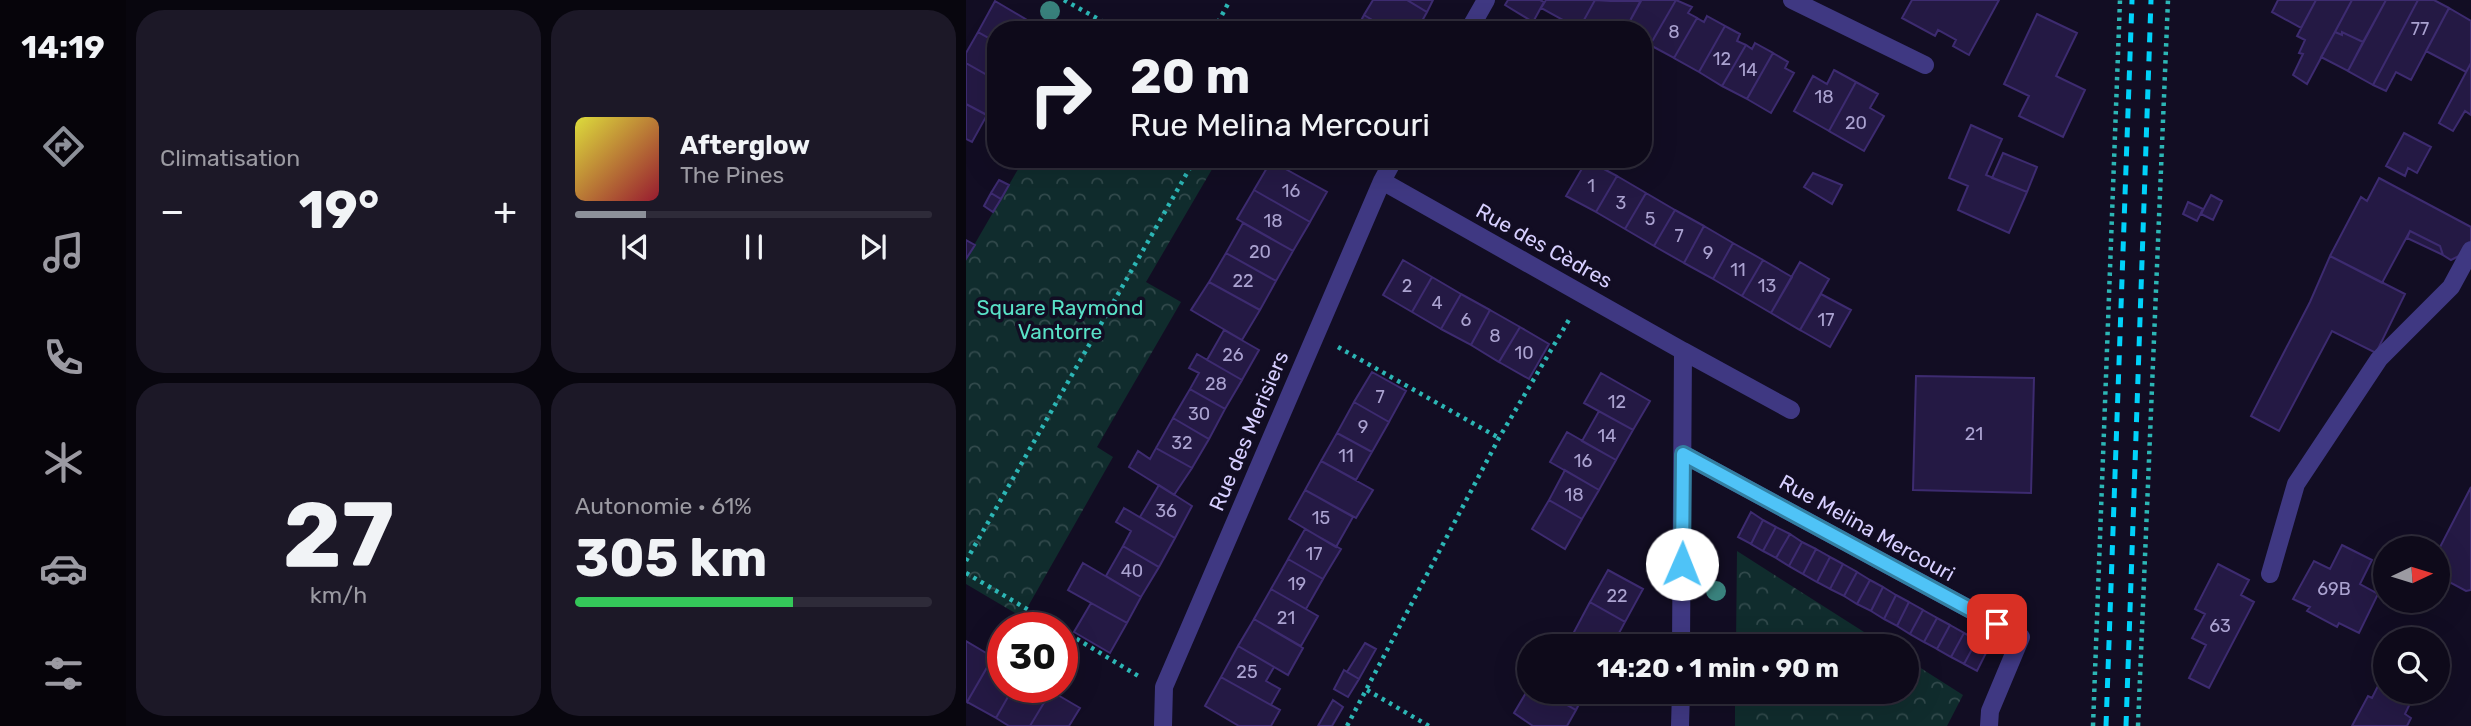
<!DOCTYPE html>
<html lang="fr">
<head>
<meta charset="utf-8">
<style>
	body { margin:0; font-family:Rubik,sans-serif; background:#1c1827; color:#f1f3f6; height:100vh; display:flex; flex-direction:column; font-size:26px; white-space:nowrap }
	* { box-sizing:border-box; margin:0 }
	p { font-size:23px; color:#9b9aa2 }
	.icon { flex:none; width:38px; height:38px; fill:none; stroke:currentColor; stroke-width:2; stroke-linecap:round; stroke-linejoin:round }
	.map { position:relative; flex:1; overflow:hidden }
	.sheet { display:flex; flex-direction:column; gap:10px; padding:10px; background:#08060e; width:840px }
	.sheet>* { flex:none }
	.guide { position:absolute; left:21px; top:21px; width:665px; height:147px; border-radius:28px; box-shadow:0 7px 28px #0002,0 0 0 2px #2e2b39; background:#0e0a1a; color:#f1f3f6; overflow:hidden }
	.needle { width:46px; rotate:86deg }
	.buttons { position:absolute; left:1407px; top:536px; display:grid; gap:14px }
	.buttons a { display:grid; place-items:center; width:77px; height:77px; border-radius:50%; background:#0e0a1a; box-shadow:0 7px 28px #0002,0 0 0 2px #2e2b39; font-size:35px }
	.speed { position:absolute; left:21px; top:612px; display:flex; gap:14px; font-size:35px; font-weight:700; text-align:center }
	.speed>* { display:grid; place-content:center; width:91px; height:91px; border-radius:50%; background:#0e0a1a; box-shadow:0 7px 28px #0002,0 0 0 2px #2e2b39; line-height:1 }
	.speed .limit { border:10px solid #d22; background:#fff; color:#111 }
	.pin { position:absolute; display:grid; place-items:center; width:60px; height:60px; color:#fff; margin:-30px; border-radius:14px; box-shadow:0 4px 10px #0006 }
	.me { position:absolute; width:77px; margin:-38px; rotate:1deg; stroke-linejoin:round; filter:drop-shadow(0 0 5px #0008) }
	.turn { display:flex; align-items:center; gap:24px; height:147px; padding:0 28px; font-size:32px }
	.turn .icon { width:91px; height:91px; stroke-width:2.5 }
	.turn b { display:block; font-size:49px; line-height:60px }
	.big { font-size:52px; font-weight:700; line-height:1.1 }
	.sheet .tile { flex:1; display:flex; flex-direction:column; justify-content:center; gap:10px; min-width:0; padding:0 24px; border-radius:28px; background:#1c1827 }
	.sheet .dial { align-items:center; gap:0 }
	.dial b { font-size:91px; line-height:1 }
	.song { display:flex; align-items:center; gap:21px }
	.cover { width:84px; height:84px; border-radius:10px; background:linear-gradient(135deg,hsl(60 70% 55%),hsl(350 70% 35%)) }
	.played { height:7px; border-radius:4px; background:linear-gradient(90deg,#8c9099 20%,#2e2b39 20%) }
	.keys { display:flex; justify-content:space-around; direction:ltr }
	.heat { display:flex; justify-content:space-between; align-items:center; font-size:38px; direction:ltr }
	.charge { height:10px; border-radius:5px; background:linear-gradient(90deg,#34c759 61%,#2e2b39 0) }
	.sheet .tiles { flex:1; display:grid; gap:10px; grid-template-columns:repeat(2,1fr) }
	.trip { position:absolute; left:551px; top:634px; width:402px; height:70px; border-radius:35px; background:#0e0a1a; box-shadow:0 7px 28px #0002,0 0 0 2px #2e2b39; font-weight:700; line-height:70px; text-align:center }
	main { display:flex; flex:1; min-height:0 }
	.tab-bar { display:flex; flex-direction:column; width:126px; justify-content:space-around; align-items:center; background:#06040a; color:#9b9aa2 }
	.tab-bar .icon { width:49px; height:49px }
	.tab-bar .active { color:#8c9099 }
	.tab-bar b { font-size:32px; color:#f1f3f6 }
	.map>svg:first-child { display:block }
	.forest { fill:url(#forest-crowns) }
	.building { fill:#241944; stroke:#3d2b70; stroke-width:2 }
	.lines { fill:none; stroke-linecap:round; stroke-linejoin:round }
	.path { stroke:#2cb6b5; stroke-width:4.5; stroke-dasharray:3.5 5; stroke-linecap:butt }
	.service { stroke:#3f3882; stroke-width:18 }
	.minor { stroke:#3f3882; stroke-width:18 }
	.rail { stroke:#00d2fa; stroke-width:5; stroke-dasharray:10 9; stroke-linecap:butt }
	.tree { fill:#39827d }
	.route-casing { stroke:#337fa1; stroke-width:18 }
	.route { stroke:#4fc3f7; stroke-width:12 }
	.labels { text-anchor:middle; stroke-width:7; stroke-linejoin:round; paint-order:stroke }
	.number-label { font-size:18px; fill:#aaa2d0 }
	.street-label { font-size:21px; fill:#d7cfff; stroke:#120d23 }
	.park-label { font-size:21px; fill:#59e1c7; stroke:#120d23 }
</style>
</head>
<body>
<main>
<nav class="tab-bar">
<b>14:19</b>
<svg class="icon active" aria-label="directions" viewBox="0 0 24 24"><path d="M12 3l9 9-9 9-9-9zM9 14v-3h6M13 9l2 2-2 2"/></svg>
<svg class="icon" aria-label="music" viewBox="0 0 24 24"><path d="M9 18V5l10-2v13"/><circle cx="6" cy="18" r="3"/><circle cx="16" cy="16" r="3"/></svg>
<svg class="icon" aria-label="phone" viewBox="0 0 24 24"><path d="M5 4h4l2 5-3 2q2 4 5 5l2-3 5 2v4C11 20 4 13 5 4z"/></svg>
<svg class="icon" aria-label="climate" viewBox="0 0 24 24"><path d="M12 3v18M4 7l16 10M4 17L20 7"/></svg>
<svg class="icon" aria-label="car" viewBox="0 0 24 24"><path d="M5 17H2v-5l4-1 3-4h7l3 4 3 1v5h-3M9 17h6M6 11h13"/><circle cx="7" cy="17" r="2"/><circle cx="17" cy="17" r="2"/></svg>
<svg class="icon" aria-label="filters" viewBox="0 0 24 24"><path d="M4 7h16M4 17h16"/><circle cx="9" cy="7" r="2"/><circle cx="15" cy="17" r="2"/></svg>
</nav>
<section class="sheet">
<div class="tiles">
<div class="tile"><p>Climatisation</p>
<div class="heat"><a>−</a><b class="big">19°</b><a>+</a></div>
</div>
<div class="tile">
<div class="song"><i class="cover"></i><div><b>Afterglow</b><p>The Pines</p></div></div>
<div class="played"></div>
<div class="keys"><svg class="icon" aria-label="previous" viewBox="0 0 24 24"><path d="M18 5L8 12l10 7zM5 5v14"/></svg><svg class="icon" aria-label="pause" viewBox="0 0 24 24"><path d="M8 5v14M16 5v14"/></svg><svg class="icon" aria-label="next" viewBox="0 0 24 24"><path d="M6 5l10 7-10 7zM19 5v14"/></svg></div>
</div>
<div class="tile dial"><b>27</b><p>km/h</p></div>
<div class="tile"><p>Autonomie · 61%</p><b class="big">305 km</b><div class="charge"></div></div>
</div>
</section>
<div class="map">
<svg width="1505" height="726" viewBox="0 0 1505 726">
	<defs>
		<pattern id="forest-crowns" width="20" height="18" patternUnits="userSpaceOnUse" patternTransform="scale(1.75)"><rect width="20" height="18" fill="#102c2d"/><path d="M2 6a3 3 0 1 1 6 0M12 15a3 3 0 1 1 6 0" fill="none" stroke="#324a4c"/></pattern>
	</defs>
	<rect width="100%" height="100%" fill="#120d23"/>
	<!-- forest -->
	<path class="forest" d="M58,159H252L180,282L215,302L131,447L147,457L56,617L0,584V259Z
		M771,551L920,646H770Z
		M942,660L997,695L981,726H769V691H942Z"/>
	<!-- building -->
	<path class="building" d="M407,0H441L461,12L451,30H423L398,15Z
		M441,0H467L461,12Z
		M542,0H574L578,2L567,22L539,5Z
		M580,0H629L613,29L575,8Z
		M629,0L645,1H675L659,30H615L613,29Z
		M675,0H710L684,45L677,41V30H659Z
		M710,0L726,7L722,13L731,18L708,58L684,45Z
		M946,0H1033L1003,55L987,46L990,40L972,30L969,36L936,18Z
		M1312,0H1350L1335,28L1306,12Z
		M1350,0H1386L1341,84L1327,75L1337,54L1333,53L1339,40L1331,36Z
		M1386,0H1420L1397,42L1376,32V35L1369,32Z
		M1420,0H1452L1407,85L1382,71Z
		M1452,0H1468L1483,8L1445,80L1430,72L1420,91L1407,85Z
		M29,1L78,30H30V42L12,32Z
		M1483,8L1505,21V63L1500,72L1460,51Z
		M1071,14L1111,33L1090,76L1119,90L1097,137L1053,116L1063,96L1038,84Z
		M398,15L423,30H390Z
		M741,16L759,26L733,72L708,58L731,18L738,22Z
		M759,26L774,34L771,41L780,45L756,86L733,72Z
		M12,32L30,42V80L0,63V53Z
		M1369,32L1376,35V32L1397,42L1382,71L1355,57Z
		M789,43L807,53L781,99L756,86L780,45L786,49Z
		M807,53L822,62L819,68L828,73L805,113L781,99Z
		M0,63L30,80V120L0,104Z
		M1505,63V115L1499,111L1487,131L1473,123Z
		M868,70L890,82L863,131L828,111L847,76L861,84Z
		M890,82L912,94L904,108L918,116L898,151L863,131Z
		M0,104L21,115L6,142L0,139Z
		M1005,125L1036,139L1020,175L1061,192L1043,233L992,210L1002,186L983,178Z
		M1438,133L1465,147L1451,173L1442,168L1439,176L1420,166Z
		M1037,153L1071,167L1061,192L1026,178Z
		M534,159H554L549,168Z
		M621,160L651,176L630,212L600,196Z
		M305,161L361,192L344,222L288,190Z
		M847,173L876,185L866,204L838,187Z
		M651,176L680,193L659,229L630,212Z
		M1413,178L1505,227V243L1493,256L1485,260L1477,255L1474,246L1444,231L1416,283L1364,256L1395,197L1401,201Z
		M33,180L43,185L35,199L25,193Z
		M288,190L344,222L327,251L271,219Z
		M25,193L35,199L27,212L18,206Z
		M680,193L709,210L688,246L659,229Z
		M1245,195L1256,201L1247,220L1235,214Z
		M1222,202L1237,209L1231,221L1217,214Z
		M709,210L738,226L718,263L688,246Z
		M277,223L327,251L310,281L260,253Z
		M738,226L767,243L747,279L718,263Z
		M1444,231L1474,246L1477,255L1441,238Z
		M0,240L9,245L0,259Z
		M767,243L797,260L776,296L747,279Z
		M260,253L310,281L294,310L243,282Z
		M1364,256L1439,294L1410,353L1366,331L1313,431L1285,416L1344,302Z
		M437,260L466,277L446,312L417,295Z
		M797,260L826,277L805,313L776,296Z
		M834,262L863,279L834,330L805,313Z
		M466,277L495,294L475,329L446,312Z
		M243,282L294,310L276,340L225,310Z
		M495,294L524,310L505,345L475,329Z
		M855,294L885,310L864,347L834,330Z
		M524,310L554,327L533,362L505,345Z
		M554,327L583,344L563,379L533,362Z
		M258,330L293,350L276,380L241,360Z
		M231,354L276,380L259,409L224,389L233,373L223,368Z
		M406,372L440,391L423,422L388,402Z
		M635,373L684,401L667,430L618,403Z
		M950,376L1068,378L1065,493L947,490Z
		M224,389L259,409L243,439L207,418Z
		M388,402L423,422L406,452L371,433Z
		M633,411L667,430L650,460L616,441Z
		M207,418L243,439L226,468L190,448Z
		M601,432L650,460L633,490L584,462Z
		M371,433L406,452L390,480L355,461Z
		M190,448L226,468L208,495L163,467L172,451L184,459Z
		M355,461L407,490L390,518L339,490Z
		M599,470L633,490L616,519L583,500Z
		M193,485L226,506L209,538L174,517Z
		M1505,487V590L1500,591L1472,576V551Z
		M339,490L387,517L370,547L323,519Z
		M583,500L616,519L599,549L566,529Z
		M158,508L209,538L193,567L157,546L165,531L150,522Z
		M785,512L797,520L785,544L772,537Z
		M797,520L810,527L797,551L785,544Z
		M810,527L824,534L810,558L797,551Z
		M339,529L375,549L357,579L322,559Z
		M824,534L836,542L823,566L810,558Z
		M836,542L850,549L837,574L823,566Z
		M1376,545L1406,560L1394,584L1412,594L1393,633L1373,623L1371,627L1341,611L1344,607L1327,599L1348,561L1364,569Z
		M157,546L193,567L175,597L140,576Z
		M850,549L864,557L851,582L837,574Z
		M864,557L877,564L864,589L851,582Z
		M322,559L357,579L340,609L305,589Z
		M117,563L175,597L161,623L102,590Z
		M877,564L891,572L878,596L864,589Z
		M1252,564L1283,580L1275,595L1288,602L1243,688L1223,678L1240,645L1226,638L1239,614L1229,609Z
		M642,570L677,589L659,622L624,602Z
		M891,572L904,580L891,604L878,596Z
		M904,580L917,587L905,611L891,604Z
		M917,587L930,595L918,619L905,611Z
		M305,589L352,616L335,646L288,619Z
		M930,595L943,602L931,626L918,619Z
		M624,602L659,622L646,646H632L608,632Z
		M943,602L957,610L944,634L931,626Z
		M125,603L161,623L144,653L108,632Z
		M957,610L971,618L958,642L944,634Z
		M971,618L984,625L971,649L958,642Z
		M288,619L337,648L322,675L272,646Z
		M984,625L998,633L985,657L971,649Z
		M608,632L632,646H600Z
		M998,633L1011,640L998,664L985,657Z
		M1011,640L1023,647L1011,671L998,664Z
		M0,641L27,657L1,702L0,701Z
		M399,643L410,649L393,679L381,672Z
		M272,646L308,667L300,681L314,689L305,705L255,677Z
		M27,657L37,663V688H47L30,718L1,702Z
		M378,670L393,679L382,697L368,689Z
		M1419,672V691H1450L1439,714L1445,718L1441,726H1386L1402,696L1406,698Z
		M255,677L314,710L305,726H273L239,706Z
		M564,686V691H577L610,710L601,726H567L548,713Z
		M47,688H79L85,691L64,726H43L30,718Z
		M85,691L114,708L103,726H64Z
		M577,691H620L610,710Z
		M367,700L377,707L366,726H352Z"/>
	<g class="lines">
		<!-- path -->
		<path class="path" d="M98,0L152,30
			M248,30L264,0
			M378,159L393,168
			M372,347L533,438
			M0,561L229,159
			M0,573L93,628
			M96,630L174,677
			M401,690L463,726
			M742,700L769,701
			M381,726L533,438L604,318
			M1127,726L1154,0
			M1172,726L1202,0"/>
		<!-- service -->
		<path class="service" d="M1304,574L1330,484L1413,359L1485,287L1505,250"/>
		<!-- minor -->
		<path class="minor" d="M826,0L959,65
			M503,30L520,0
			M416,181L717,351L715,646
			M717,351L825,410
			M717,454L1055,637L1024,711L1023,726
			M197,726L198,687L416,181L428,159
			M714,726L715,691"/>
		<!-- rail -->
		<path class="rail" d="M1140,726L1166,0
			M1160,726L1185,0"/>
	</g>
	<!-- trees -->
	<g class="tree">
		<circle cx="84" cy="11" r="10"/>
		<circle cx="750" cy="591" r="10"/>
	</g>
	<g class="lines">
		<!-- route casing -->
		<g class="route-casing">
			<path id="route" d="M716,564L717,454L1031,624"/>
		</g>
		<!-- route -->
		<use href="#route" class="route"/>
	</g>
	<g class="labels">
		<!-- number labels -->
		<g class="number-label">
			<text x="1454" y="35">77</text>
			<text x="708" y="38">8</text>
			<text x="756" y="65">12</text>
			<text x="782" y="76">14</text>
			<text x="858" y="103">18</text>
			<text x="890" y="129">20</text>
			<text x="625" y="192">1</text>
			<text x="325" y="197">16</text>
			<text x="655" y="209">3</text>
			<text x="684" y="225">5</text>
			<text x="307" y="227">18</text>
			<text x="713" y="242">7</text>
			<text x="294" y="258">20</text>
			<text x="742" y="259">9</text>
			<text x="772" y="276">11</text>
			<text x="277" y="287">22</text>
			<text x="441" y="292">2</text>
			<text x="801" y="292">13</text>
			<text x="471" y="309">4</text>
			<text x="500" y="326">6</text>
			<text x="860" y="326">17</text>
			<text x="529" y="342">8</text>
			<text x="558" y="359">10</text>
			<text x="267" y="361">26</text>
			<text x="250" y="390">28</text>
			<text x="414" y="403">7</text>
			<text x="651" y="408">12</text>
			<text x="233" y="420">30</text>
			<text x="397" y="433">9</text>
			<text x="1008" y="440">21</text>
			<text x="641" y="442">14</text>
			<text x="216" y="449">32</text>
			<text x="380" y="462">11</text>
			<text x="617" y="467">16</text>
			<text x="608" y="501">18</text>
			<text x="200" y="517">36</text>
			<text x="355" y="524">15</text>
			<text x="348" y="560">17</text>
			<text x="166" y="577">40</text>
			<text x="331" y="590">19</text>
			<text x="1368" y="595">69B</text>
			<text x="651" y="602">22</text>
			<text x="320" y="624">21</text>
			<text x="1254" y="632">63</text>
			<text x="281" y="678">25</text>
		</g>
		<!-- street labels -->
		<g class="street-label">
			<text transform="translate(578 246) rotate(29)" y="7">Rue des Cèdres</text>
			<text transform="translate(283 431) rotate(-67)" y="7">Rue des Merisiers</text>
			<text transform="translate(901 528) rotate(29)" y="7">Rue Melina Mercouri</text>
		</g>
		<!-- park labels -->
		<g class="park-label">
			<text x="94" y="315">Square Raymond<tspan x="94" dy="24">Vantorre</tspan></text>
		</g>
	</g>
</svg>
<div class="buttons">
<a><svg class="needle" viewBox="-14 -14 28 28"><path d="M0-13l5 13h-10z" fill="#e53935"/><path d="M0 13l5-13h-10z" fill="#9b9aa2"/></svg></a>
<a><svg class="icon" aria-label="search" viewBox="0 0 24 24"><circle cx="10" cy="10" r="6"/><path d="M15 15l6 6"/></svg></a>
</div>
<div class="speed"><div class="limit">30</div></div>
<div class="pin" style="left:1031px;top:624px;background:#d93025"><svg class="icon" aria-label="arrive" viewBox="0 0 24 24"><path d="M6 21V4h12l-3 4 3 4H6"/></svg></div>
<svg class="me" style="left:716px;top:564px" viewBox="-20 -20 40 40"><circle r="19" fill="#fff"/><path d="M0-13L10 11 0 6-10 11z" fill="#4fc3f7"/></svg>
<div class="trip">14:20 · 1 min · 90 m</div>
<div class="guide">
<div class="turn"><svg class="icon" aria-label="right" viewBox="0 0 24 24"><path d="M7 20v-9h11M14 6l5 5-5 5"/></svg><div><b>20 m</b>Rue Melina Mercouri</div></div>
</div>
</div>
</main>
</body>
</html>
